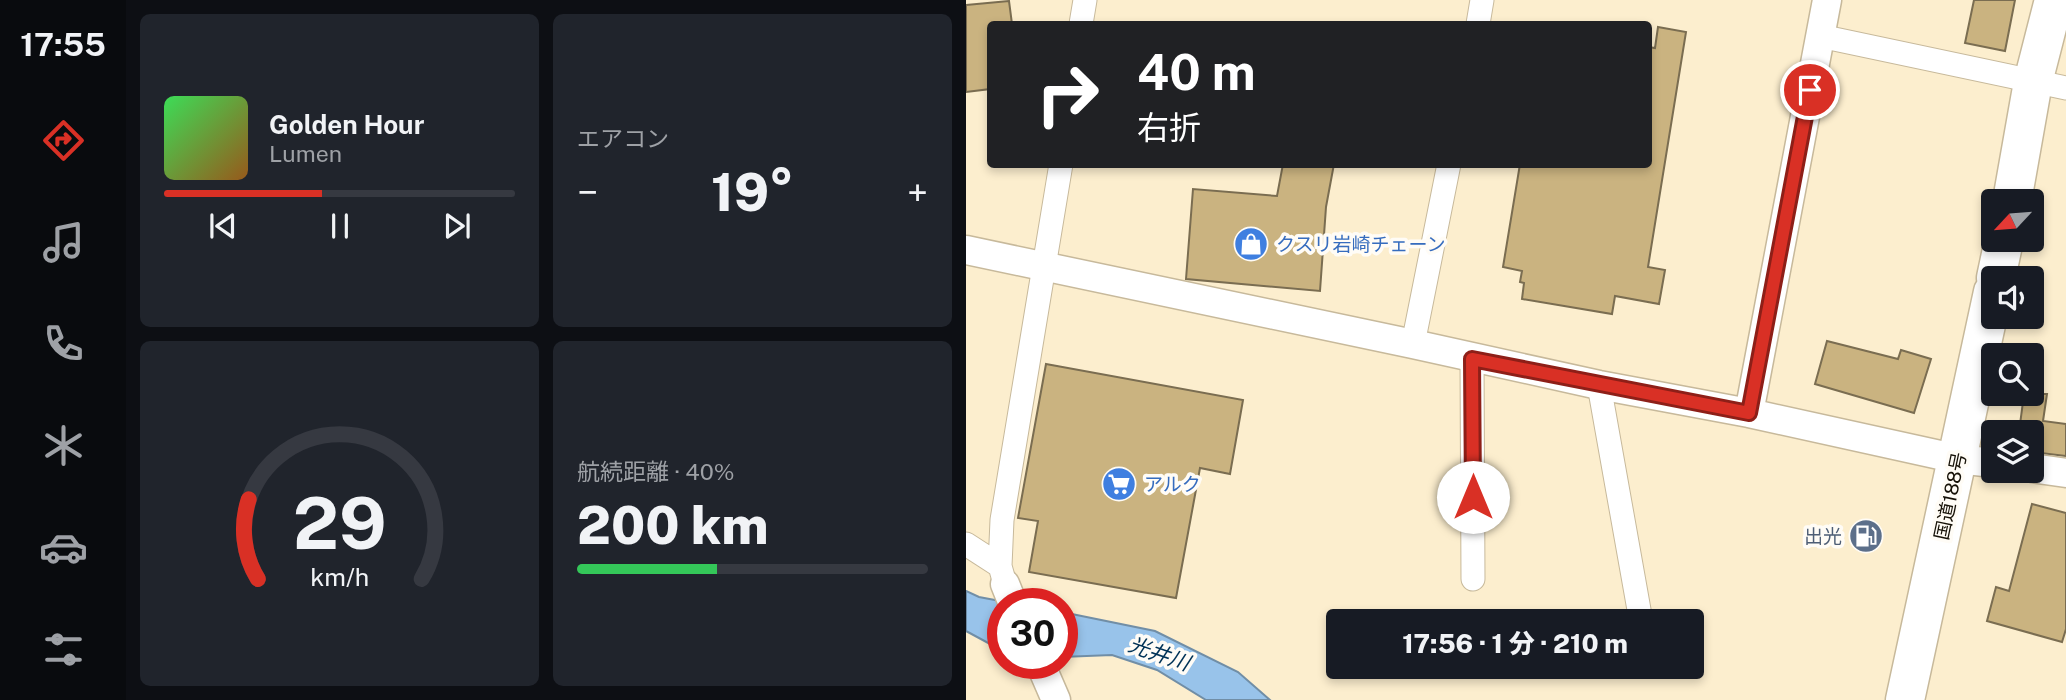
<!DOCTYPE html>
<html lang="ja">
<head>
<meta charset="utf-8">
<style>
	body { margin:0; font-family:"Public Sans","Noto Sans JP",sans-serif; background:#20242c; color:#f1f3f6; height:100vh; display:flex; flex-direction:column; font-size:26px; white-space:nowrap }
	* { box-sizing:border-box; margin:0 }
	p { font-size:23px; color:#9ea1a6 }
	.icon { flex:none; width:38px; height:38px; fill:none; stroke:currentColor; stroke-width:2; stroke-linecap:round; stroke-linejoin:round }
	.map { position:relative; flex:1; overflow:hidden }
	.sheet { display:flex; flex-direction:column; gap:14px; padding:14px; background:#0d0f14; width:840px }
	.sheet>* { flex:none }
	.guide { position:absolute; left:21px; top:21px; width:665px; height:147px; border-radius:7px; box-shadow:0 4px 10px #0003; background:#202124; color:#fff; overflow:hidden }
	.needle { width:46px; rotate:244deg }
	.controls { position:absolute; left:1015px; top:189px; display:grid; gap:14px }
	.controls a { display:grid; place-items:center; width:63px; height:63px; border-radius:7px; background:#171b24; box-shadow:0 4px 10px #0003; font-size:35px }
	.speed { position:absolute; left:21px; top:588px; display:flex; gap:14px; font-size:35px; font-weight:700; text-align:center }
	.speed>* { display:grid; place-content:center; width:91px; height:91px; border-radius:50%; background:#171b24; box-shadow:0 4px 10px #0003; line-height:1 }
	.speed .limit { border:10px solid #d22; background:#fff; color:#111 }
	.pin { position:absolute; display:grid; place-items:center; width:60px; height:60px; color:#fff; margin:-30px; border:4px solid #fff; border-radius:50%; box-shadow:0 2px 7px #0007 }
	.me { position:absolute; width:77px; margin:-38px; rotate:0deg; stroke-linejoin:round; filter:drop-shadow(0 0 5px #0008) }
	.turn { display:flex; align-items:center; gap:24px; height:147px; padding:0 35px; font-size:32px }
	.turn .icon { width:91px; height:91px; stroke-width:2.5 }
	.turn b { display:block; font-size:49px; line-height:60px }
	.big { font-size:52px; font-weight:800; line-height:1.1 }
	.sheet .tile { flex:1; display:flex; flex-direction:column; justify-content:center; gap:10px; min-width:0; padding:0 24px; border-radius:10px; background:#20242c }
	.sheet .dial { align-items:center; gap:0 }
	.dial svg { height:182px; overflow:visible; fill:none; stroke:#363941; stroke-width:7; stroke-linecap:round; text-anchor:middle }
	.dial text { fill:#f1f3f6; stroke:none }
	.song { display:flex; align-items:center; gap:21px }
	.cover { width:84px; height:84px; border-radius:10px; background:linear-gradient(135deg,hsl(130 70% 55%),hsl(30 70% 35%)) }
	.played { height:7px; border-radius:4px; background:linear-gradient(90deg,#d93025 45%,#363941 45%) }
	.keys { display:flex; justify-content:space-around; direction:ltr }
	.heat { display:flex; justify-content:space-between; align-items:center; font-size:38px; direction:ltr }
	.charge { height:10px; border-radius:5px; background:linear-gradient(90deg,#34c759 40%,#363941 0) }
	.sheet .tiles { flex:1; display:grid; gap:14px; grid-template-columns:repeat(2,1fr) }
	.trip { position:absolute; left:360px; top:609px; width:378px; height:70px; border-radius:7px; background:#171b24; box-shadow:0 4px 10px #0003; font-weight:800; line-height:70px; text-align:center }
	main { display:flex; flex:1; min-height:0 }
	.tabs { display:flex; flex-direction:column; width:126px; justify-content:space-around; align-items:center; background:#090b0e; color:#9ea1a6 }
	.tabs .icon { width:49px; height:49px }
	.tabs .current { color:#d93025 }
	.tabs b { font-size:32px; color:#f1f3f6 }
	.map>svg:first-child { display:block }
	.water { fill:#98c3ea; stroke:#718ea6; stroke-width:2 }
	.building { fill:#cab380; stroke:#7a6d51; stroke-width:2 }
	.lines { fill:none; stroke-linecap:round; stroke-linejoin:round }
	.minor-casing { stroke:#c7b99b; stroke-width:25 }
	.tertiary-casing { stroke:#c7b99b; stroke-width:31 }
	.trunk-casing { stroke:#c7b99b; stroke-width:41 }
	.minor { stroke:#fff; stroke-width:23 }
	.tertiary { stroke:#fff; stroke-width:28 }
	.trunk { stroke:#fff; stroke-width:38 }
	.route-casing { stroke:#8d1f18; stroke-width:18 }
	.route { stroke:#d93025; stroke-width:12 }
	.labels { text-anchor:middle; stroke-width:7; stroke-linejoin:round; paint-order:stroke }
	.shop-label { font-size:19px; fill:#366cbe; stroke:#fffcf6; text-anchor:start }
	.street-label { font-size:19px; fill:#161107; stroke:#fffcf6 }
	.service-label { font-size:19px; fill:#4e5e75; stroke:#fffcf6; text-anchor:end }
	.water-label { font-size:21px; font-style:italic; fill:#003256; stroke:#fffcf6 }
</style>
</head>
<body>
<main>
<nav class="tabs">
<b>17:55</b>
<svg class="icon current" aria-label="directions" viewBox="0 0 24 24"><path d="M12 3l9 9-9 9-9-9zM9 14v-3h6M13 9l2 2-2 2"/></svg>
<svg class="icon" aria-label="music" viewBox="0 0 24 24"><path d="M9 18V5l10-2v13"/><circle cx="6" cy="18" r="3"/><circle cx="16" cy="16" r="3"/></svg>
<svg class="icon" aria-label="phone" viewBox="0 0 24 24"><path d="M5 4h4l2 5-3 2q2 4 5 5l2-3 5 2v4C11 20 4 13 5 4z"/></svg>
<svg class="icon" aria-label="climate" viewBox="0 0 24 24"><path d="M12 3v18M4 7l16 10M4 17L20 7"/></svg>
<svg class="icon" aria-label="car" viewBox="0 0 24 24"><path d="M5 17H2v-5l4-1 3-4h7l3 4 3 1v5h-3M9 17h6M6 11h13"/><circle cx="7" cy="17" r="2"/><circle cx="17" cy="17" r="2"/></svg>
<svg class="icon" aria-label="filters" viewBox="0 0 24 24"><path d="M4 7h16M4 17h16"/><circle cx="9" cy="7" r="2"/><circle cx="15" cy="17" r="2"/></svg>
</nav>
<section class="sheet">
<div class="tiles">
<div class="tile">
<div class="song"><i class="cover"></i><div><b>Golden Hour</b><p>Lumen</p></div></div>
<div class="played"></div>
<div class="keys"><svg class="icon" aria-label="previous" viewBox="0 0 24 24"><path d="M18 5L8 12l10 7zM5 5v14"/></svg><svg class="icon" aria-label="pause" viewBox="0 0 24 24"><path d="M8 5v14M16 5v14"/></svg><svg class="icon" aria-label="next" viewBox="0 0 24 24"><path d="M6 5l10 7-10 7zM19 5v14"/></svg></div>
</div>
<div class="tile"><p>エアコン</p>
<div class="heat"><a>−</a><b class="big">19°</b><a>+</a></div>
</div>
<div class="tile dial"><svg viewBox="0 0 100 80">
<path d="M14 69A42 42 0 1 1 86 69"/>
<path d="M14 69A42 42 0 0 1 10 34" stroke="#d93025"/>
<text x="50" y="56" font-size="32" font-weight="700">29</text>
<text x="50" y="72" font-size="11">km/h</text>
</svg></div>
<div class="tile"><p>航続距離 · 40%</p><b class="big">200 km</b><div class="charge"></div></div>
</div>
</section>
<div class="map">
<svg width="1100" height="700" viewBox="0 0 1100 700">
	<rect width="100%" height="100%" fill="#fceece"/>
	<!-- water -->
	<path class="water" d="M0,591L13,597L50,604H37V651L0,631Z
		M96,612L189,631L272,672L304,700H240L191,670L146,655L96,657Z"/>
	<!-- building -->
	<path class="building" d="M1008,0H1049L1039,51L999,43Z
		M43,1L46,24H24V89L0,92V5Z
		M692,27L720,32L682,267L699,270L693,304L649,296L646,314L556,299L558,283L554,282L556,271L537,267L554,164H682V47L689,48Z
		M317,164H368L360,207L354,291L220,279L227,189L311,196Z
		M861,341L932,359L935,350L965,359L948,413L849,384Z
		M80,364L277,400L264,474L234,468L210,598L63,572L72,521L52,518Z
		M1058,394H1081L1077,421L1100,424V456L1066,452V432H1053Z
		M1066,504L1100,513V629L1096,642L1021,621L1030,587L1043,591Z"/>
	<g class="lines">
		<!-- minor casing -->
		<g class="minor-casing">
			<path id="minor" d="M115,24L119,0
				M512,24L516,0
				M854,36L1100,88
				M447,344L483,164
				M506,359L507,579
				M633,385L675,621
				M0,544L34,566
				M39,584L34,566L36,520L95,164"/>
		</g>
		<!-- tertiary casing -->
		<g class="tertiary-casing">
			<path id="tertiary" d="M0,250L447,344L633,385L783,413L992,459L1027,463
				M783,413L861,0
				M1066,468L1100,473
				M39,584L47,604
				M74,663L90,700"/>
		</g>
		<!-- trunk casing -->
		<g class="trunk-casing">
			<path id="trunk" d="M1046,201L1067,82L1088,0
				M1030,278L1038,240
				M939,700L1027,292"/>
		</g>
		<!-- minor -->
		<use href="#minor" class="minor"/>
		<!-- tertiary -->
		<use href="#tertiary" class="tertiary"/>
		<!-- trunk -->
		<use href="#trunk" class="trunk"/>
	</g>
	<g class="lines">
		<!-- route casing -->
		<g class="route-casing">
			<path id="route" d="M507,497L506,359L783,413L844,90"/>
		</g>
		<!-- route -->
		<use href="#route" class="route"/>
	</g>
	<!-- icons -->
	<defs>
		<g id="shop-disc" transform="scale(1.75)"><circle r="9.5" fill="#3f7fe0" stroke="#fffcf6"/><path d="M-5-2.5h2.3a2.7 3.5 0 0 1 5.4 0H5L5.5 6h-11ZM-1.5-2.5h3a1.5 2.3 0 0 0-3 0Z" fill="#fff"/></g>
		<g id="supermarket-disc" transform="scale(1.75)"><circle r="9.5" fill="#3f7fe0" stroke="#fffcf6"/><path d="M-6-5.5h2.5l.6 2H6L4.5 2H-2.5L-4.4-4H-6ZM-1.5 3.2a1.3 1.3 0 1 0 .1 0ZM3 3.2a1.3 1.3 0 1 0 .1 0Z" fill="#fff"/></g>
		<g id="fuel-disc" transform="scale(1.75)"><circle r="9.5" fill="#5c6f8a" stroke="#fffcf6"/><path d="M-5.5-6h7V0h2V4h1.3V-2.5L3-4.5l.8-.8L6-3V5H2.5V1h-1V6h-7ZM-4.2-4.7v3.2H.2V-4.7Z" fill="#fff"/></g>
	</defs>
	<g fill-rule="evenodd">
		<use href="#shop-disc" x="285" y="244"/>
		<use href="#supermarket-disc" x="153" y="484"/>
		<use href="#fuel-disc" x="900" y="536"/>
	</g>
	<g class="labels">
		<!-- shop labels -->
		<g class="shop-label">
			<text x="310" y="251">クスリ岩崎チェーン</text>
			<text x="178" y="491">アルク</text>
		</g>
		<!-- street labels -->
		<g class="street-label">
			<text transform="translate(984 496) rotate(-78)" y="7">国道188号</text>
		</g>
		<!-- service labels -->
		<g class="service-label">
			<text x="876" y="543">出光</text>
		</g>
		<!-- water labels -->
		<g class="water-label">
			<text transform="translate(193 654) rotate(19)" y="7">光井川</text>
		</g>
	</g>
</svg>
<div class="controls">
<a><svg class="needle" viewBox="-14 -14 28 28"><path d="M0-13l5 13h-10z" fill="#e53935"/><path d="M0 13l5-13h-10z" fill="#9ea1a6"/></svg></a>
<a><svg class="icon" aria-label="sound" viewBox="0 0 24 24"><path d="M4 9h4l5-4v14l-5-4H4zM17 9q2 3 0 6"/></svg></a>
<a><svg class="icon" aria-label="search" viewBox="0 0 24 24"><circle cx="10" cy="10" r="6"/><path d="M15 15l6 6"/></svg></a>
<a><svg class="icon" aria-label="layers" viewBox="0 0 24 24"><path d="M12 4l9 5-9 5-9-5zM3 14l9 5 9-5"/></svg></a>
</div>
<div class="speed"><div class="limit">30</div></div>
<div class="pin" style="left:844px;top:90px;background:#d93025"><svg class="icon" aria-label="arrive" viewBox="0 0 24 24"><path d="M6 21V4h12l-3 4 3 4H6"/></svg></div>
<svg class="me" style="left:507px;top:497px" viewBox="-20 -20 40 40"><circle r="19" fill="#fff"/><path d="M0-13L10 11 0 6-10 11z" fill="#d93025"/></svg>
<div class="trip">17:56 · 1 分 · 210 m</div>
<div class="guide">
<div class="turn"><svg class="icon" aria-label="right" viewBox="0 0 24 24"><path d="M7 20v-9h11M14 6l5 5-5 5"/></svg><div><b>40 m</b>右折</div></div>
</div>
</div>
</main>
</body>
</html>
